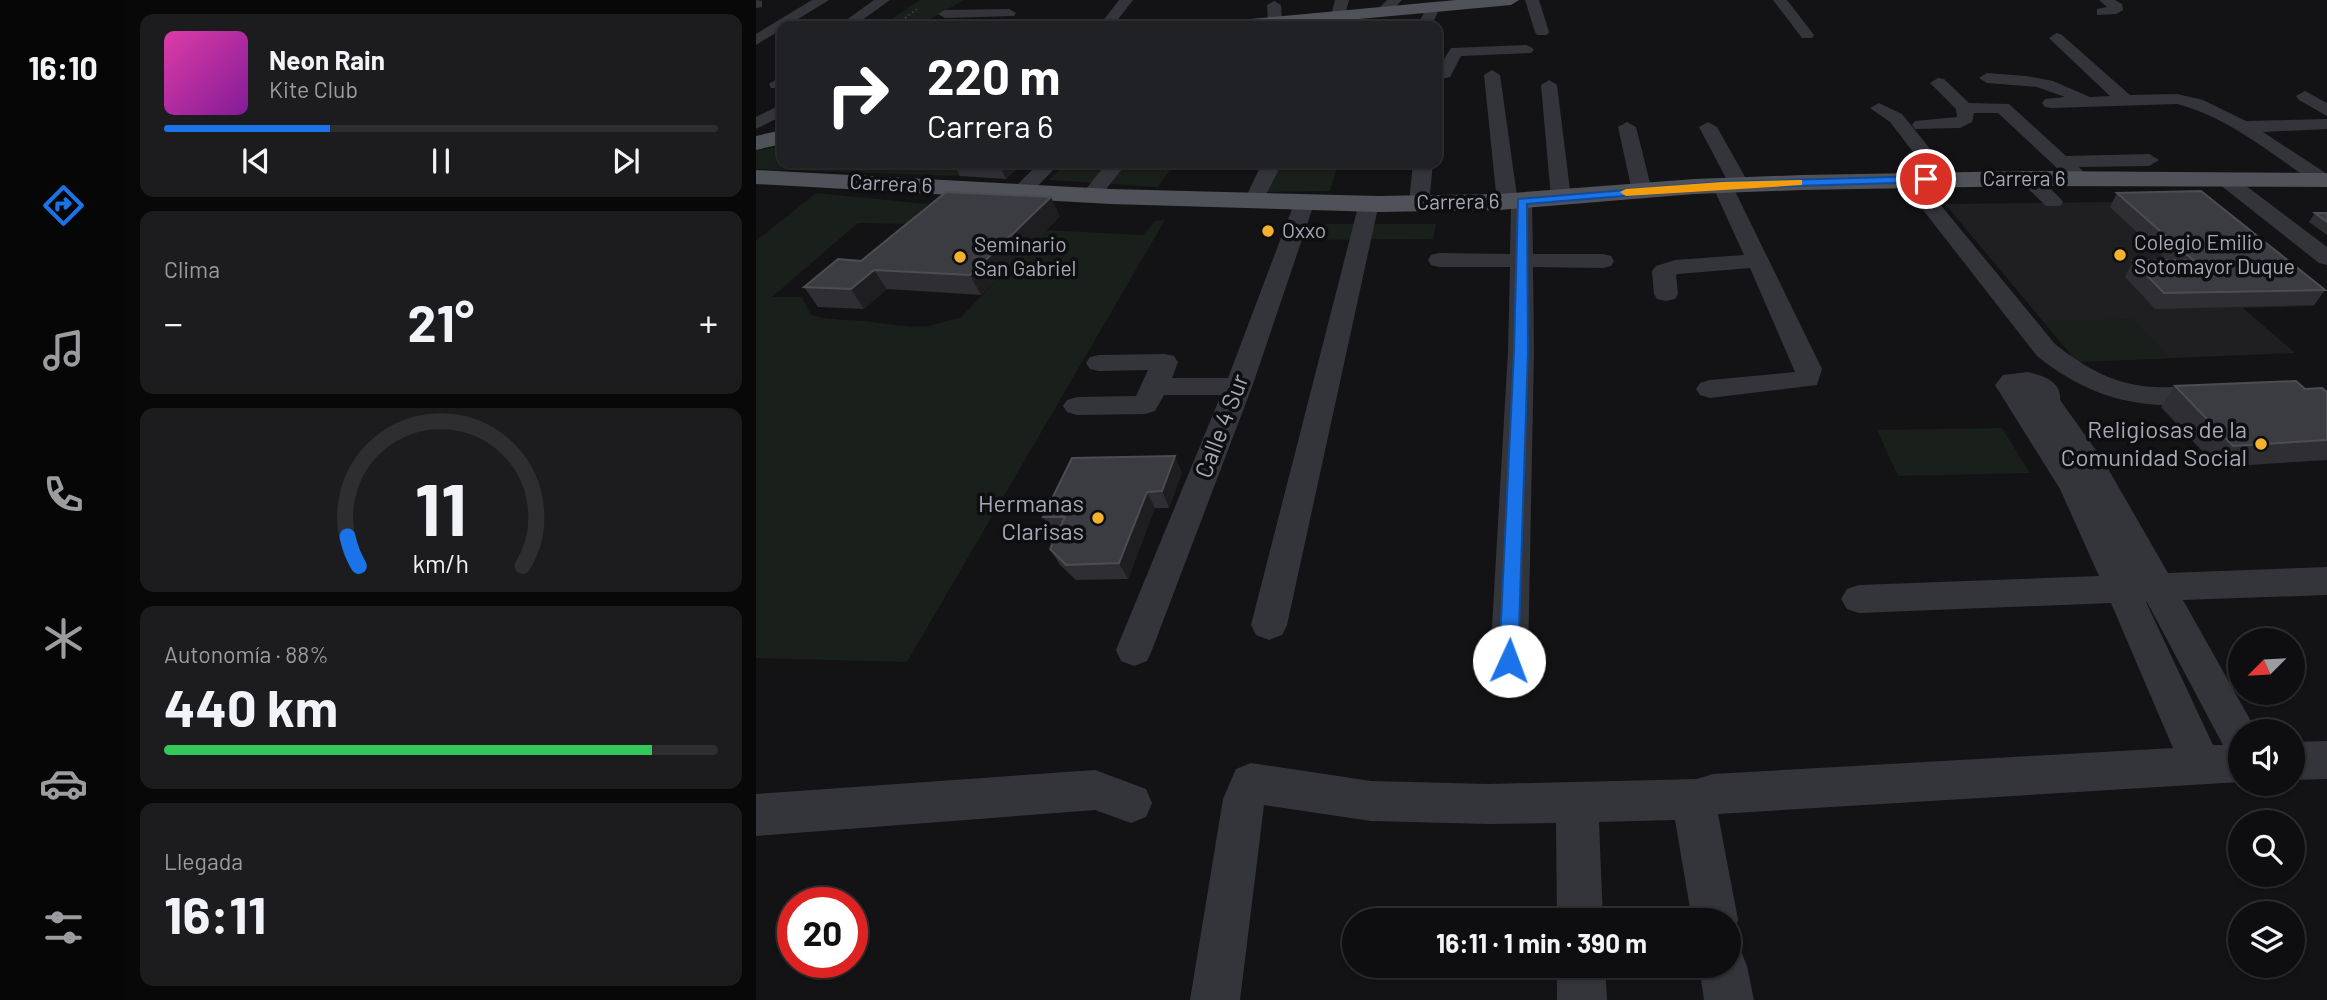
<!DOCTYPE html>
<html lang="es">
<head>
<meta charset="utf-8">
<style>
	body { margin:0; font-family:Barlow,sans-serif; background:#1c1c1e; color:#f1f3f6; height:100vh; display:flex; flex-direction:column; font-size:26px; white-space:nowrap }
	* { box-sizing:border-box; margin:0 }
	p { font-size:23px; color:#9b9c9f }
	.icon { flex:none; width:38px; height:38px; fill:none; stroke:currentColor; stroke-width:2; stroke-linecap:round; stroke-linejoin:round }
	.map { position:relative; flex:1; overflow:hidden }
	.panel { display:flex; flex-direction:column; gap:14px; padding:14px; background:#080809; width:630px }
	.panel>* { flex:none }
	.hud { position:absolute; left:21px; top:21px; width:665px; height:147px; border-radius:14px; box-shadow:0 2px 5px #0004,0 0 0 2px #2e2e30; background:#202124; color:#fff; overflow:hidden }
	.needle { width:46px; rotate:246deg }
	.fabs { position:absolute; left:1472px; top:628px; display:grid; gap:14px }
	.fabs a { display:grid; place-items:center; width:77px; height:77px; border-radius:50%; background:#0e0e10; box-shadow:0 2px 5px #0004,0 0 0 2px #2e2e30; font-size:35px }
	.speed { position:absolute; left:21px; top:887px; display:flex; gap:14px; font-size:35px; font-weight:700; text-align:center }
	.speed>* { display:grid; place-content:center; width:91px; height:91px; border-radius:50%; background:#0e0e10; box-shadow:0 2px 5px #0004,0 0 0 2px #2e2e30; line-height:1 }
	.speed .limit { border:10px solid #d22; background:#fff; color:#111 }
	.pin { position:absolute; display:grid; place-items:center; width:60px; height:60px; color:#fff; margin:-30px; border:4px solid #fff; border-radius:50%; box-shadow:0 2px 7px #0007 }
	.me { position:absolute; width:77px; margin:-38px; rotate:2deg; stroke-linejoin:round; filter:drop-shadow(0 0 5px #0008) }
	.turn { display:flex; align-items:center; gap:24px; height:147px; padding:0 35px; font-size:32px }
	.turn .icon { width:91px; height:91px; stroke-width:2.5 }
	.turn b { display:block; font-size:49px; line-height:60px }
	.big { font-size:52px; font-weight:700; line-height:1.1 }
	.panel .tile { flex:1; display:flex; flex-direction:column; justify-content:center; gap:10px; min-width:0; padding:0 24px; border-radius:14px; background:#1c1c1e }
	.panel .dial { align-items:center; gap:0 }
	.dial svg { height:182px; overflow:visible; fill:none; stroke:#2e2e30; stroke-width:7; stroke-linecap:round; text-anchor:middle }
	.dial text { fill:#f1f3f6; stroke:none }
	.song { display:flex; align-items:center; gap:21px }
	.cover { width:84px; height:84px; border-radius:10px; background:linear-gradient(135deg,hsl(320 70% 55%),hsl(290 70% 35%)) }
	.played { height:7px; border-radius:4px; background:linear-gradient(90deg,#1a73e8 30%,#2e2e30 30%) }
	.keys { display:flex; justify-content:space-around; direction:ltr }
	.heat { display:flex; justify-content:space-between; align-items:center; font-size:38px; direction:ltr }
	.charge { height:10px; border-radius:5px; background:linear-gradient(90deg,#34c759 88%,#2e2e30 0) }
	.trip { position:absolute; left:586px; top:908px; width:399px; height:70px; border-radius:35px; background:#0e0e10; box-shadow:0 2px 5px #0004,0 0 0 2px #2e2e30; font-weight:700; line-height:70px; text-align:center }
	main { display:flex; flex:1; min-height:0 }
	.dock { display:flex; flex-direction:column; width:126px; justify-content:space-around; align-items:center; background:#060606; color:#9b9c9f }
	.dock .icon { width:49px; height:49px }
	.dock .active { color:#1a73e8 }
	.dock b { font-size:32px; color:#f1f3f6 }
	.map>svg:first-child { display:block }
	.built { fill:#1f1f22 }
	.green { fill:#191f1a }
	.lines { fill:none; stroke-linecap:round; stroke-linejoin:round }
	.path { stroke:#3a3c41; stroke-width:2; stroke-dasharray:2 2.5; stroke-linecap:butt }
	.minor { fill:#34353a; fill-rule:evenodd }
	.major { fill:#505259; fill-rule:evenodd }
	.wall { fill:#2f2f33 }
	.shaded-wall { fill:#1e1e21 }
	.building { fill:#3b3c41; stroke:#4c4d53; stroke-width:2 }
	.route { fill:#1a73e8; stroke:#114b97; stroke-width:2 }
	.slow { fill:#f59e0b }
	.poi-dot { fill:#f2b22d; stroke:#0e0e10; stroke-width:2.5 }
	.labels { text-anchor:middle; stroke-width:7; stroke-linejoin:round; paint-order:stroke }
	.far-street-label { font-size:21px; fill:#a4a9b5; stroke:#0e0e10 }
	.far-poi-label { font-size:21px; fill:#a4a9b5; stroke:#0e0e10; text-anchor:start }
	.street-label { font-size:24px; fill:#a4a9b5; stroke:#0e0e10 }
	.poi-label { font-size:24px; fill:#a4a9b5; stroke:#0e0e10; text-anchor:end }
</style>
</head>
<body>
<main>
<nav class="dock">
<b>16:10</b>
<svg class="icon active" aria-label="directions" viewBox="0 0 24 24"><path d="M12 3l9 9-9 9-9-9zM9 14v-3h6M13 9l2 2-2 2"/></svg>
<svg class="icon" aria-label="music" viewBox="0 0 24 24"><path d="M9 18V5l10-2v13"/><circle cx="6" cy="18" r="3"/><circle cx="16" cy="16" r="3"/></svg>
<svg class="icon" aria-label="phone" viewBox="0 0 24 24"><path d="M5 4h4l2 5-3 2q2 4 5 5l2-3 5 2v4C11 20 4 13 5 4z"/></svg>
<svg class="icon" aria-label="climate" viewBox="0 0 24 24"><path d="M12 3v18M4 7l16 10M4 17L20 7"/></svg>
<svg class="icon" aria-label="car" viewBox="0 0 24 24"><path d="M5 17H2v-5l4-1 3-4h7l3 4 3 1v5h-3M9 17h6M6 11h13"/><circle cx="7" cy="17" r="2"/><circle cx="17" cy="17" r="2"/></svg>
<svg class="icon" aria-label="filters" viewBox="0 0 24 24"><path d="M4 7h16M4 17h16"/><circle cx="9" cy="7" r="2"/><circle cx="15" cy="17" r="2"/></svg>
</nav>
<section class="panel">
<div class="tile">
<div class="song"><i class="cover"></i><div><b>Neon Rain</b><p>Kite Club</p></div></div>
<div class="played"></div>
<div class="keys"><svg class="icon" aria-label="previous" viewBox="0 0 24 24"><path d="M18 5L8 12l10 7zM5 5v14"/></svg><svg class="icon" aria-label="pause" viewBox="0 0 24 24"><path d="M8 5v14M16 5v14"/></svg><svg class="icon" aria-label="next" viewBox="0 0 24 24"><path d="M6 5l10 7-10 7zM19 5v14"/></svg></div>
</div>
<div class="tile"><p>Clima</p>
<div class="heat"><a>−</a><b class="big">21°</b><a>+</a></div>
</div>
<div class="tile dial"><svg viewBox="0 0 100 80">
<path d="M14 69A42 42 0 1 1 86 69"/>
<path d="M14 69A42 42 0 0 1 9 56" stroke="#1a73e8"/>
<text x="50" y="56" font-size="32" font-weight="700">11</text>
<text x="50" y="72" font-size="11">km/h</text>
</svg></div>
<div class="tile"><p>Autonomía · 88%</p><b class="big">440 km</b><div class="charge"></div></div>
<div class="tile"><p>Llegada</p><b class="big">16:11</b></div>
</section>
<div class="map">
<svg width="1571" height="1000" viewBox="0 0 1571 1000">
	<rect width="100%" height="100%" fill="#131315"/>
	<!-- built -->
	<path class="built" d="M1431,201L1559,306L1487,308L1539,353L1321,362L1189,204Z"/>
	<!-- green -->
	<path class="green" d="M163,0H208L162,26H126Z
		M26,146V163H219L204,176L0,169V151Z
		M309,163H419L402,187L293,180Z
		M520,163H582L574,191L508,192Z
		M60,193L172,204L150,224L102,223L16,297H46L55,315C76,321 95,319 116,322C135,324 152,328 172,326C182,325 193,319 204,318L289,230L387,235L399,221L409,220L151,662L0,658V241Z
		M552,224H680L677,239L545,240Z
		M1377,319L1414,358L1321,362L1287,321Z
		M1246,428L1274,473L1142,476L1121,430Z"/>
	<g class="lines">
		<!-- path -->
		<path class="path" d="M128,26L145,21L161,9"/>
		<!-- minor -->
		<path class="minor" d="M0,0L6,1V7L0,8Z
			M56,0H73L0,45V34Z
			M118,0H134L98,26H82Z
			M363,0H377L357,26H343Z
			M579,0H593L586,26H572Z
			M631,0H646L633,13H623L621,10Z
			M769,0H783L793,32L791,35H781L779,32Z
			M1017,0H1031L1058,35L1056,38H1046Z
			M1343,0H1359L1366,4L1367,10L1360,14L1341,15V9L1351,7Z
			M518,1L525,5L526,21L519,25L512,21L511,5Z
			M676,6L683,10L675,26H661L671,7Z
			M253,9L260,13L258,16L189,18L182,14L189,10Z
			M1301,33L1306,35L1374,95L1421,94L1447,100L1490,121L1571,119V129L1507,132L1571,174V185L1560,184C1517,155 1472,117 1421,104L1295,108L1289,107L1286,103L1289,99L1309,97L1281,87L1231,83L1223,78L1231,73L1270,76L1297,81L1334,97L1354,96L1296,41L1293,38Z
			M770,45L775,47L778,50L775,53L705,56L694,77L681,80V70L695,48Z
			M736,70L744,75L761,196L773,197L776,201L777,254H847L855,256L858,261L855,266L847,268L777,267L778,351L772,661L766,672L753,677L740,672L734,661L752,351L754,267H683L675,265L672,260L675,255L683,253L754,254L755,207L744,206L741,202L728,75Z
			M26,76V88H15L13,84Z
			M1182,78L1188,79L1213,103L1253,104L1310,156L1393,154L1403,160L1393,166L1323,167L1334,179L1331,183H1317L1242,113H1218L1216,122L1204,128L1159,129L1156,125L1159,121L1201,117L1200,109L1174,83Z
			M793,80L801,85L815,198L812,202H798L795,198L785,85Z
			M1549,91L1571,103V116L1543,100L1540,96Z
			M1123,103L1146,114L1195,175L1198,179L1195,183H1181L1134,122L1114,108Z
			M26,104V116L0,129V117Z
			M871,122L880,127L896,191L893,195H879L876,191L862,127Z
			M952,122L961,127L993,184L990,188L978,189L1066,369L1061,385L954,398L944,395L940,389L944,383L954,380L1039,372L994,268L922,274L920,275L922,294L919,299L910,301L901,299L898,294L896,271L900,266L919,260L988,255L956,185L959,181L971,180L943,127Z
			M283,163H304L273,195H259L256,191L259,187Z
			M351,163H371L342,199H328L325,195Z
			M506,163H526L505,205H491L488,201Z
			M657,163H677L673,203L670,207H656L653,203Z
			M1153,173L1160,175L1299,344C1330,368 1358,385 1398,387C1416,388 1435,385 1453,390L1457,396L1453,402C1439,406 1424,405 1410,405C1359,404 1320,387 1281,356L1146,183L1143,179L1146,175Z
			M1273,173L1280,175L1304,198L1307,202L1304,206H1290L1266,183L1263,179L1266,175Z
			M1470,174L1477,176L1571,247V265L1563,263L1463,184L1460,180L1463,176Z
			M549,195L556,197L559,201L496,387L396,650L391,661L378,666L365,661L360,650L465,395H408L399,411L389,414L321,415L311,412L307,406L311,400L321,397L380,396L392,370L343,371L334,369L330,363L334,357L343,355L409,354L418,356L422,362L416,378H472L539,201L542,197Z
			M613,197L620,199L623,203L531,625L526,635L513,640L500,635L495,625L603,203L606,199Z
			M1272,372C1287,375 1306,382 1304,400L1347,460L1412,573L1571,567V595L1427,600L1501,732H1484V782L962,814L982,920L973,937V920H936L919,820L843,822L847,920H801L800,823L732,824L615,821L508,805L484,1000H434L467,799L480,769L495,763L615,781L732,784L941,779L957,774L1417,748L1355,603L1103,613L1091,609L1085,599L1091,589L1103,585L1343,576L1304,489L1239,385L1247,375ZM1390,602H1391L1467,745H1457Z
			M1571,741V779L1536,780V742Z
			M339,770L390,789L396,803L390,817L375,823L339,810L0,836V794Z
			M973,944L984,949L991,966L998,1000H948L943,966H973Z
			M801,966H849L851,1000H801Z"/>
		<!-- major -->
		<path class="major" d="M700,0H763L755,5L527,26H463L472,21Z
			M26,130V144L0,150V136Z
			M0,170L355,189L622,196L743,194L938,179L1046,175L1271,171L1571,173V187L1271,186L1046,190L938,194L743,210L622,212L355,204L0,184Z"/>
	</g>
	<!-- wall -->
	<path class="wall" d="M197,163H267L250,179L204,176Z
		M1361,193L1569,290L1558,305L1399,309L1369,277L1377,261H1412L1354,207Z
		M1559,213H1571V235L1553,222Z
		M304,216L225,295L131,289L108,309L62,307L48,287Z
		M1419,386L1549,389L1571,392V460L1461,467L1405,407Z
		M426,472L413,508H399L372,579L320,580L304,565L294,549L302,533H297L287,517Z"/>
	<!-- shaded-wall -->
	<path class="shaded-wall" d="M245,163H267L250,179L243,165Z
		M295,197L304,216L225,295L214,275Z
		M118,270L131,289L108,309L95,289Z
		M419,456L426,472L413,508L406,491Z
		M391,492L399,508L372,579L363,563Z"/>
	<!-- building -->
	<path class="building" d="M210,163H245L243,165Z
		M1445,191L1569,290L1408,293L1377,261L1437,260L1361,193Z
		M190,192L295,197L214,275L118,270L95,289L48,287L82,259L105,261Z
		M1559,213H1571V222Z
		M1540,381L1549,389L1566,388L1571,392V440L1477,446L1419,386Z
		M419,456L406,491L391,492L363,563L310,565L294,549L309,517H287L316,458Z"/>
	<!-- route -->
	<path class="route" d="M1170,176L1174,177V182L966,188L771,204L772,351L762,661L760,666L753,669L746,666L743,661L758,351L762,199L966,182Z"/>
	<!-- slow -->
	<path class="slow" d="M1042,180H1046V185L870,196L864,192L870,189L966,182Z"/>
	<!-- markers -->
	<g class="poi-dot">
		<circle cx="512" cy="231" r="7"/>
		<circle cx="1364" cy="255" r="7"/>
		<circle cx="204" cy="257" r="7"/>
		<circle cx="1505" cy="444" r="7"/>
		<circle cx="342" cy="518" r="7"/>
	</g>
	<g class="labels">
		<!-- far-street labels -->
		<g class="far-street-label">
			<text x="1268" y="186">Carrera 6</text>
			<text transform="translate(135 184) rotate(3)" y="7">Carrera 6</text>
			<text transform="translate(702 202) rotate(-1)" y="7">Carrera 6</text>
		</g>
		<!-- far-poi labels -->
		<g class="far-poi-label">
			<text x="526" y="238">Oxxo</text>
			<text x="1378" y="250">Colegio Emilio<tspan x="1378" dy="24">Sotomayor Duque</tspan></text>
			<text x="218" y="252">Seminario<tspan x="218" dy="24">San Gabriel</tspan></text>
		</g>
		<!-- street labels -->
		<g class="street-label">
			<text transform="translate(466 426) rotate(-69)" y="8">Calle 4 Sur</text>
		</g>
		<!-- poi labels -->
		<g class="poi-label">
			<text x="1491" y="438">Religiosas de la<tspan x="1491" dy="28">Comunidad Social</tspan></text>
			<text x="328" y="512">Hermanas<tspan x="328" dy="28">Clarisas</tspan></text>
		</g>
	</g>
</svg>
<div class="fabs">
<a><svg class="needle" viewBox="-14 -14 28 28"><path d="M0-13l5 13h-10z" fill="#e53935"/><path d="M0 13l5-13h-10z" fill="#9b9c9f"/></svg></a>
<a><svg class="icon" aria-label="sound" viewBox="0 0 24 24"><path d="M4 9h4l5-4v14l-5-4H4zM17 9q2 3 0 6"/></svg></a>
<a><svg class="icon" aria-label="search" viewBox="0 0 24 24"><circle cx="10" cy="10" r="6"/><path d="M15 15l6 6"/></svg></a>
<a><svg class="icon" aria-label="layers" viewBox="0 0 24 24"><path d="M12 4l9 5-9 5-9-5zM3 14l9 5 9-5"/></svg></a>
</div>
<div class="speed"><div class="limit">20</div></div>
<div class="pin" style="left:1170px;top:179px;background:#d93025"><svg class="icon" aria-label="arrive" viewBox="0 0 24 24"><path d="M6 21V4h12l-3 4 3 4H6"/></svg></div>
<svg class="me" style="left:753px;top:661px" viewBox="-20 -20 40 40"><circle r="19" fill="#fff"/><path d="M0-13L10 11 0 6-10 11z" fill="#1a73e8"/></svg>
<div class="trip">16:11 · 1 min · 390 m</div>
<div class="hud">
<div class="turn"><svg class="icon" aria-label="right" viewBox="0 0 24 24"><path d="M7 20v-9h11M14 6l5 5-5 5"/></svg><div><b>220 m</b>Carrera 6</div></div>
</div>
</div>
</main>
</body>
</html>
